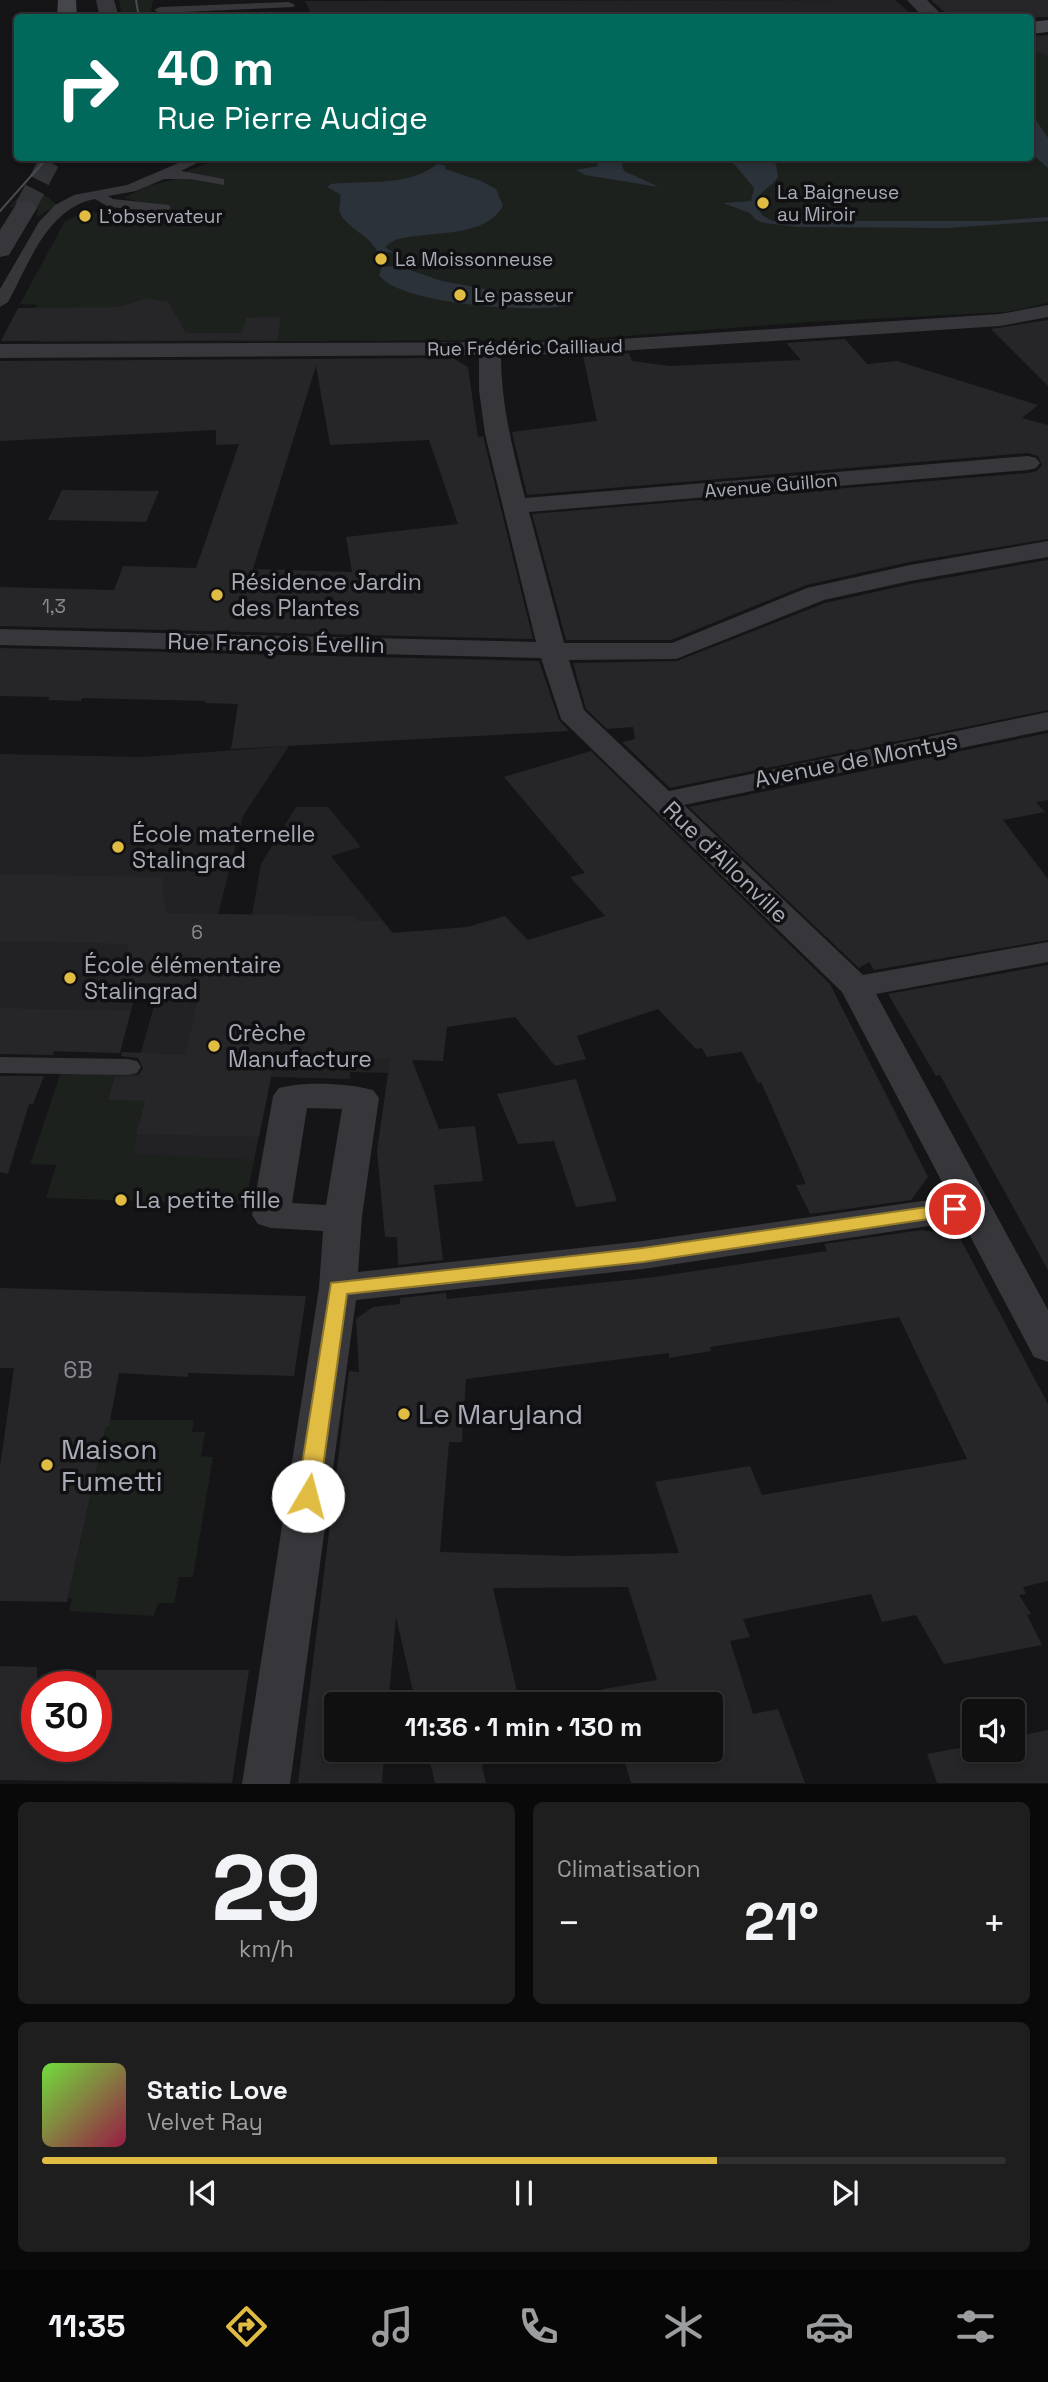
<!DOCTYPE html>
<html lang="fr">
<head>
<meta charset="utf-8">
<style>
	body { margin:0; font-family:"Space Grotesk",sans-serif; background:#1e1e1f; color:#f1f3f6; height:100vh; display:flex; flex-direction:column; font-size:26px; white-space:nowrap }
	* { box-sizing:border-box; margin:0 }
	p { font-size:23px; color:#9c9d9f }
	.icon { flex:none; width:38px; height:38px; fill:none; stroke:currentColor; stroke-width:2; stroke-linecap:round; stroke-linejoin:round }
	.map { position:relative; height:1784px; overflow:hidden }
	.side { display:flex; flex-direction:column; gap:18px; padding:18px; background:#090909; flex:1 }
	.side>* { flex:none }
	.guide { position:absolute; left:14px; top:14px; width:1020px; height:147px; border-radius:7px; box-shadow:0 4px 10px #0003,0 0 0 2px #303031; background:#00695c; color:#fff; overflow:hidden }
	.buttons { position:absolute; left:962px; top:1699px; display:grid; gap:14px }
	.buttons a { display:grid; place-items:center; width:63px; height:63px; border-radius:7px; background:#101011; box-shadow:0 4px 10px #0003,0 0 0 2px #303031; font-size:35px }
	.speed { position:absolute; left:21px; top:1671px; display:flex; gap:14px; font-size:35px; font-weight:700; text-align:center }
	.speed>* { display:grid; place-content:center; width:91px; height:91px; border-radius:50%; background:#101011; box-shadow:0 4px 10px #0003,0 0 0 2px #303031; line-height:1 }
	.speed .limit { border:10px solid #d22; background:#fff; color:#111 }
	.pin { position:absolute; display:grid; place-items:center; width:60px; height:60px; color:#fff; margin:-30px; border:4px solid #fff; border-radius:50%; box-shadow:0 2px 7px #0007 }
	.me { position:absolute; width:77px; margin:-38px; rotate:8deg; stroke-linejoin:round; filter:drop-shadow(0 0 5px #0008) }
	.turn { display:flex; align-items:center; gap:24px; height:147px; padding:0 28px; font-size:32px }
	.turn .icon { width:91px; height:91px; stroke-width:2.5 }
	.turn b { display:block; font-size:49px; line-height:60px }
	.big { font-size:52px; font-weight:700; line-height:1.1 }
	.side .card { flex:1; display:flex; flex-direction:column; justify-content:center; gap:10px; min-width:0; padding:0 24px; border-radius:10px; background:#1e1e1f }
	.side .dial { align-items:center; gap:0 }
	.dial b { font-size:91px; line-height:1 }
	.song { display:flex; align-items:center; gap:21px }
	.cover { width:84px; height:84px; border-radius:10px; background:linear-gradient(135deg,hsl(100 70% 55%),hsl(340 70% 35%)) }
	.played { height:7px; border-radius:4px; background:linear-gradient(90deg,#e1bc43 70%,#303031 70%) }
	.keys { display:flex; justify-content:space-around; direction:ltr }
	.heat { display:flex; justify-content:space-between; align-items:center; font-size:38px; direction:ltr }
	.side .tiles { flex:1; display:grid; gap:18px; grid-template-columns:1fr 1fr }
	.card:last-child { grid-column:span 2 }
	.trip { position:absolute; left:324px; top:1692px; width:399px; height:70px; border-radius:7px; background:#101011; box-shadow:0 4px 10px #0003,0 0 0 2px #303031; font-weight:700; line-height:70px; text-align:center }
	.tabs { display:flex; height:112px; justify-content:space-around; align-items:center; background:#060607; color:#9c9d9f }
	.tabs .icon { width:49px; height:49px }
	.tabs .active { color:#e1bc43 }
	.tabs b { font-size:32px; color:#f1f3f6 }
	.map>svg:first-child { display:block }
	.built { fill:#222124 }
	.green { fill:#1c211d }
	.water { fill:#2c323a }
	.building { fill:#262528; fill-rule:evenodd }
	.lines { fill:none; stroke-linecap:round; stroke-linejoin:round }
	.tertiary-tunnel { stroke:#323337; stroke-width:21; stroke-dasharray:21 10; stroke-linecap:butt }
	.pedestrian { fill:#37373b; fill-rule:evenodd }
	.minor { fill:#37373b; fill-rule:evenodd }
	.tertiary { fill:#37373b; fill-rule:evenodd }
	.secondary { fill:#45464b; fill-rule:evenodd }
	.tram { stroke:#4a4b50; stroke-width:2 }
	.route { fill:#e1bc43; stroke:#927a2c; stroke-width:2 }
	.poi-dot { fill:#e1bc43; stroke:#101012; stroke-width:2.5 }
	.labels { text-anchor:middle; stroke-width:7; stroke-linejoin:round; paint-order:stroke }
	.far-poi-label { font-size:19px; fill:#a8abb6; stroke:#101012; text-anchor:start }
	.far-street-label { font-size:19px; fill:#a8abb6; stroke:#101012 }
	.number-label { font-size:19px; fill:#888a92 }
	.poi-label { font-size:23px; fill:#a8abb6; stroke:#101012; text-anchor:start }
	.street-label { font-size:23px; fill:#a8abb6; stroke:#101012 }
	.near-number-label { font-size:23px; fill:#888a92 }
	.near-poi-label { font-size:28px; fill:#a8abb6; stroke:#101012; text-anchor:start }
</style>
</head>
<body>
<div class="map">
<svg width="1048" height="1784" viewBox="0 0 1048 1784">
	<rect width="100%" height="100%" fill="#151517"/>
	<!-- built -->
	<path class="built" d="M895,0L915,17L313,18L305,1Z
		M289,746L243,816L217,919L148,945L120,1053L0,1050V754L143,757Z
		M296,807H328L361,847L331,856L393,933L390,1073L350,1072V1079L271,1077L245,1204L121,1200L151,1074L140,1056L163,974L250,926L261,864Z"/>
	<!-- green -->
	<path class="green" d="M119,0H153L150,17H122Z
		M1048,36V303L1007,312L810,322L573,340L38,342L44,328L34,311L37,305L20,304L65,221L85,212L150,213L157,206L124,198L148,186L181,178L187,171L222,158H1031V37Z
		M24,191L41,192L57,205L37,217L38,207H9Z
		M60,1074H151L132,1154L254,1160L245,1204L46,1198L56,1165L30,1164Z
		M107,1420H194L192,1432H205L201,1456L213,1457L193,1577H179L174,1603H158L154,1616L69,1611L72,1599L68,1598L106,1426H109Z"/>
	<!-- water -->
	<path class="water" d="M1031,113L1048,138V168L1031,153Z
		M597,158H620L624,171L659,187L585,175L576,170L598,166Z
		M729,158H758L776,164L778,177C771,188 760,190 755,203L762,215L772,221H992L1048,217V221L948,228L798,227L764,223L756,220L750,213L723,203L751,201L754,188Z
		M437,164L445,165V169L481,181L496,189L503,206C483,240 427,230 395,240L385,247L394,253L377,251C369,235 350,230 341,215C337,209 342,201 340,194L327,187L331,184C366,180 409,187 437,164Z
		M398,266L442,281L569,305C536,314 398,304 379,275L382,267Z"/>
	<!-- building -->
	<path class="building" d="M931,0H1048V17L951,18Z
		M1048,35V56L1031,49V36Z
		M148,298L168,302L186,333H242L246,318L281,317L277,340L1,341L18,308L118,307Z
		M1048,320V386L991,329Z
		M845,339L867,364L897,361L1038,405L1022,418L1048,425V539L909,562L806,585L671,640H566L532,514L1028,473L1037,471L1042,465L1038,456L1028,453L527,495L512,432L597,421L583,356L629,353L632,361L670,366L801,360L786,343Z
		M453,358L468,367L478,437L483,436L533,639L0,626V587L114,590L123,566L196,568L239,444L216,445V430L0,441V361ZM316,366L330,445L429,440L458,524L346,537L352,572L253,569Z
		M62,490L159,491L146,522L48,520Z
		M1048,560V710L670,788L622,742L635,739L633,727L607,729L586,709L573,663L677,661L825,603L911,584Z
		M0,648L539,661L559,720L569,731L231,749L238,704L205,703L206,701L82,698L81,701L48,700L50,697L0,696Z
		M1048,733V800L1036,802L1045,812L1003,820L1048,879V940L874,970L869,962L859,968L689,807Z
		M591,751L830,984L928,1177L911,1200L810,1214L796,1185L806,1184L761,1082L758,1083L742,1052L707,1057L702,1048L696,1049L658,1009L577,1036L586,1059L555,1066L515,1017L447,1027L443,1061L412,1060L439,1129L475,1126L483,1181L434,1185L443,1260L398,1265L397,1237H385L377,1151L390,1059L275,1057L259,1137L136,1134L145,1101L108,1100L115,1077L138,1076L143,1068L138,1058L121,1056L122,1052L185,1055L201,984L117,983L129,944L0,941V874L162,877L166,913L356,916L354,921H383L392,933L467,927L505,916L528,940L605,916L570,877L585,873L504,777Z
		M1048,965V1270L940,1075L936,1076L888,994Z
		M0,1008L40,1009L131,1010L120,1053L54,1051L53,1055L0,1054Z
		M0,1076H44L33,1104H29L8,1174L0,1172Z
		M576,1079L595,1137L617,1201L576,1207L554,1141L518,1144L497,1094Z
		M922,1230L949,1234L954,1239L960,1238L1048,1404V1581L1023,1587L1026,1594L1019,1595L1031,1614L1027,1615L1042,1645L944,1664L916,1615L882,1622L871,1594L743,1619L750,1637L730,1641L753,1714L778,1709L805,1783H631L621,1750H710V1704H574L606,1697L603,1689L657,1680L628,1587L493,1588L520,1704H416L396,1617L389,1696L336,1695V1752L384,1755L382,1783H298L349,1371L359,1372L356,1319L373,1307L400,1304V1298L446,1293L447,1299L655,1277L827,1251L824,1244ZM899,1317L967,1459L762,1495L750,1466L655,1482L679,1553L570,1556L440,1552L449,1442H462L466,1379L669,1353V1358L711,1351L710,1347Z
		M0,1288L306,1296L294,1376L188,1373V1377L119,1373L109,1426H106L67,1602L0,1601V1467L14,1368H0Z
		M0,1666L37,1667V1746H96V1670H249L232,1783L0,1780Z
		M1048,1730V1783H937L927,1754L975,1745V1750H1013V1737Z
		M427,1750H549L482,1765L486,1783H435Z"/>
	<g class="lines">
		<!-- tertiary-tunnel -->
		<path class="tertiary-tunnel" d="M25,208L51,158"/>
		<!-- pedestrian -->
		<path class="pedestrian" d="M289,2L295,5L293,7L160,13L154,10L160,7Z
			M190,158H207L181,171L224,179V185L190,179H164L136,191L108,196L113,199L169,205L171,208L164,212L109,207L95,199C47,208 29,264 8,302L0,307V289L39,222L55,205L74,195L127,185Z
			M0,1057L128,1059L137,1061L141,1067L137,1073L128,1075L0,1073Z"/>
		<!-- minor -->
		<path class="minor" d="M1048,305V317L1000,326L574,354L501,355C501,405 513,450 525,498L1028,456L1036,458L1040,463L1036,468L1028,470L529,512L564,643H672L807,588L910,565L1048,541V557L910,581L824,600L676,659L569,660L584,710L669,791L1048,712V730L684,805L863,975L1048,942V962L876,994L1048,1310V1362L1034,1357L962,1221L643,1269L356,1300L290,1784H242L319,1288L323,1231L271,1228L258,1224L252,1215L273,1096L279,1088C303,1081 349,1083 373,1090L379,1098L362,1216L358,1272L643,1241L950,1197L842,992L561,719L541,658L0,645V629L536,642L485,434L479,390V355L0,358V344L574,342L1000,314ZM307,1108L342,1109L326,1205L292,1203Z"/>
		<!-- tertiary -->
		<path class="tertiary" d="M96,0H114L119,18H100Z
			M907,0H927L945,18H924Z
			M25,201L33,203L37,208L9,255L0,257V230L17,203Z"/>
		<!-- secondary -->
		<path class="secondary" d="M58,0H76L77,18H57Z
			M1048,20V32L1031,34V22Z"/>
		<!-- tram -->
		<path class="tram" d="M136,0L139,18
			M0,211L47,158"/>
	</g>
	<!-- route -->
	<path class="route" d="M955,1203L961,1205L964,1209L961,1214L643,1262L347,1294L319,1496L316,1502L308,1505L300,1502L297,1496L331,1283L643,1248Z"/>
	<!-- markers -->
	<g class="poi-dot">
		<circle cx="763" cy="203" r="7"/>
		<circle cx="85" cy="216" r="7"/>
		<circle cx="381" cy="259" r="7"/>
		<circle cx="460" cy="295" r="7"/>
		<circle cx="217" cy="595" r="7"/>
		<circle cx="118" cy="847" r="7"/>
		<circle cx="70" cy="978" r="7"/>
		<circle cx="214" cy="1046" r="7"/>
		<circle cx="121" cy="1200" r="7"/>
		<circle cx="404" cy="1414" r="7"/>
		<circle cx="47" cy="1465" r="7"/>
	</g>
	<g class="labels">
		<!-- far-poi labels -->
		<g class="far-poi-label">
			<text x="777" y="199">La Baigneuse<tspan x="777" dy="22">au Miroir</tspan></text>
			<text x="99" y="223">L'observateur</text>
			<text x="395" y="266">La Moissonneuse</text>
			<text x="474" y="302">Le passeur</text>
		</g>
		<!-- far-street labels -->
		<g class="far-street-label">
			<text transform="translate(525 347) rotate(-1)" y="7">Rue Frédéric Cailliaud</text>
			<text transform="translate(771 485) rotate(-5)" y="7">Avenue Guillon</text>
		</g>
		<!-- number labels -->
		<g class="number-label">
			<text x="54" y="613">1,3</text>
			<text x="197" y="939">6</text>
		</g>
		<!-- poi labels -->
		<g class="poi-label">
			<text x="231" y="590">Résidence Jardin<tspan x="231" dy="26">des Plantes</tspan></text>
			<text x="132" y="842">École maternelle<tspan x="132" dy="26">Stalingrad</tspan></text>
			<text x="84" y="973">École élémentaire<tspan x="84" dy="26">Stalingrad</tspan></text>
			<text x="228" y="1041">Crèche<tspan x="228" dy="26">Manufacture</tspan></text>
			<text x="135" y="1208">La petite fille</text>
		</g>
		<!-- street labels -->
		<g class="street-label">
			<text transform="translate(276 643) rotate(1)" y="8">Rue François Évellin</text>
			<text transform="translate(856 760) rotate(-11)" y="8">Avenue de Montys</text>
			<text transform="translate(726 862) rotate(44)" y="8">Rue d'Allonville</text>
		</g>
		<!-- near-number labels -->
		<g class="near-number-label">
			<text x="78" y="1378">6B</text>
		</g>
		<!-- near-poi labels -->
		<g class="near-poi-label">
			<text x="418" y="1424">Le Maryland</text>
			<text x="61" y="1459">Maison<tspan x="61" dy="32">Fumetti</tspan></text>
		</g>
	</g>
</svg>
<div class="buttons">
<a><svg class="icon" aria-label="sound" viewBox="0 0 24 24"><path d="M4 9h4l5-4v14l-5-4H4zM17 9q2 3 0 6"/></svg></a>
</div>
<div class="speed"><div class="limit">30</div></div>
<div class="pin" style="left:955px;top:1209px;background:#d93025"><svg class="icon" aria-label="arrive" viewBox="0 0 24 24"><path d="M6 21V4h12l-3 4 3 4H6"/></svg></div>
<svg class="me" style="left:308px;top:1496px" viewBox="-20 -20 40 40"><circle r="19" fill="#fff"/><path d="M0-13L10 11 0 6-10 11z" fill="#e1bc43"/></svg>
<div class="trip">11:36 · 1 min · 130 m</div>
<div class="guide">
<div class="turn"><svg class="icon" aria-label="right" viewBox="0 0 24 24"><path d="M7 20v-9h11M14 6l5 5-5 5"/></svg><div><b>40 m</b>Rue Pierre Audige</div></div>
</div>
</div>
<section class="side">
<div class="tiles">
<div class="card dial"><b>29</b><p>km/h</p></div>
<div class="card"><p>Climatisation</p>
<div class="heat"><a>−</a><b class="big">21°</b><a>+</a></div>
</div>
<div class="card">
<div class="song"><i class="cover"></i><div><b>Static Love</b><p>Velvet Ray</p></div></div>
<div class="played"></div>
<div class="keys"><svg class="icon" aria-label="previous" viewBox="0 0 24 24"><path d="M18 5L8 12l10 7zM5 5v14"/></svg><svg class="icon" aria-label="pause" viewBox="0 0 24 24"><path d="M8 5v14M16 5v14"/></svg><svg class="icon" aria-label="next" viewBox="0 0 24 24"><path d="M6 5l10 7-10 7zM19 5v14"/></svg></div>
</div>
</div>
</section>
<nav class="tabs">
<b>11:35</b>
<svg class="icon active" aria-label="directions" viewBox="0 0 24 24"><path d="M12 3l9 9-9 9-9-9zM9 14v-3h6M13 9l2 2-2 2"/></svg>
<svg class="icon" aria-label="music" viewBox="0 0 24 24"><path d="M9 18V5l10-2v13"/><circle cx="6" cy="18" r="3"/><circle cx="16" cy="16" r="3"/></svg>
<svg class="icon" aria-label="phone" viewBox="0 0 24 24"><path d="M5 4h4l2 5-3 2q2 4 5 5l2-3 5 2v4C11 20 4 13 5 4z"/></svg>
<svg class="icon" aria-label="climate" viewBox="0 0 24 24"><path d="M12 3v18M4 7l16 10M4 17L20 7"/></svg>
<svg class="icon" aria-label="car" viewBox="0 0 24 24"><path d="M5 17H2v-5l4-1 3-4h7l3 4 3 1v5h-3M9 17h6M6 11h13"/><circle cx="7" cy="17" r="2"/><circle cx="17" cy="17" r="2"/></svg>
<svg class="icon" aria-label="filters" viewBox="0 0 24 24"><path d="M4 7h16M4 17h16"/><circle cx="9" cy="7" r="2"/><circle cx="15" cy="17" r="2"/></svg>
</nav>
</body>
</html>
